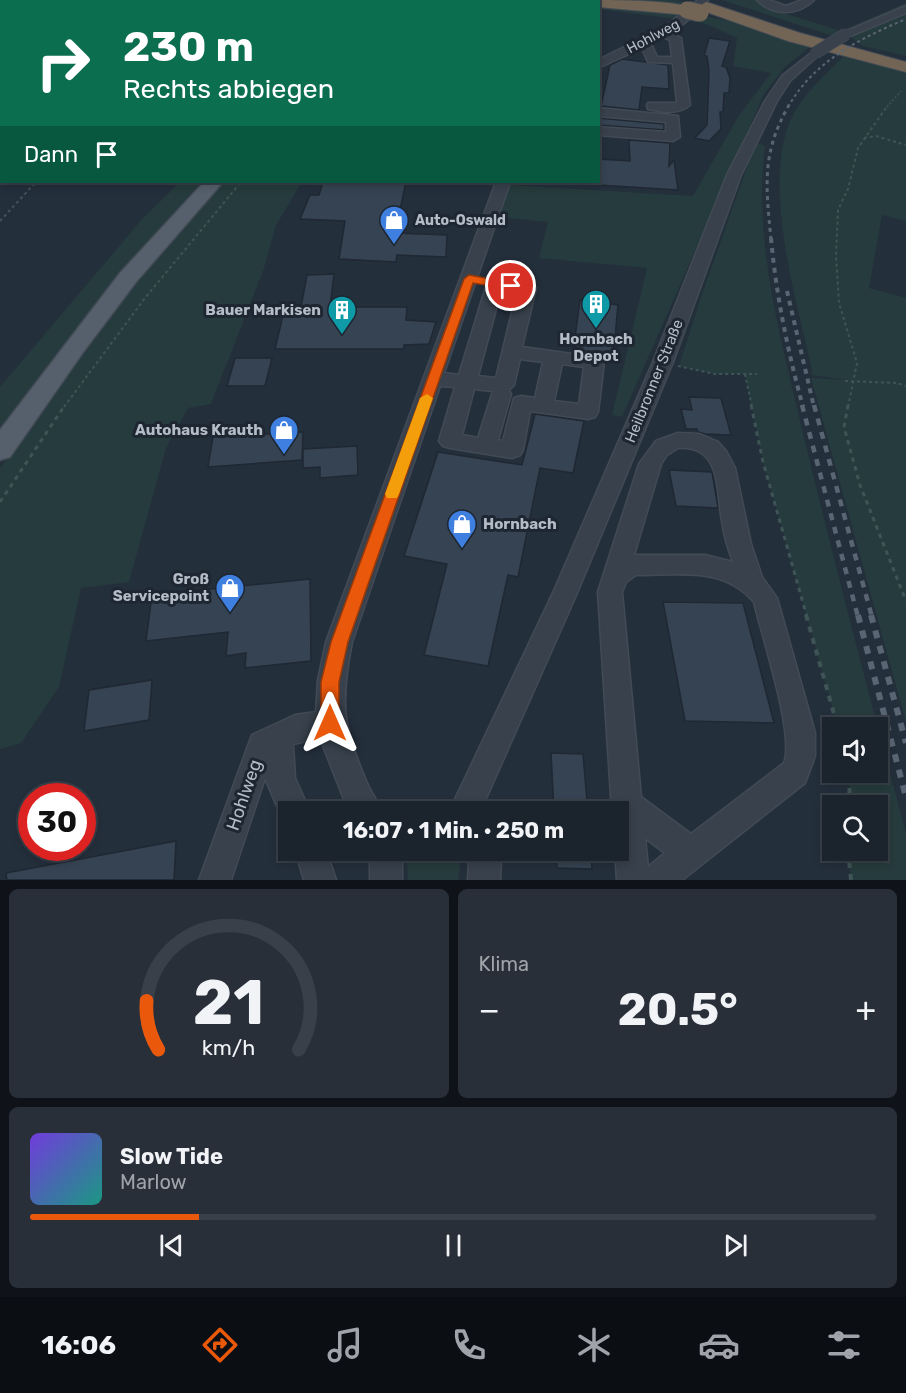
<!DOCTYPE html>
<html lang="de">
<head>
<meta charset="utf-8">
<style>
	body { margin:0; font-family:Rubik,sans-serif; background:#282f39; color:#f1f3f6; height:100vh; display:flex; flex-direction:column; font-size:22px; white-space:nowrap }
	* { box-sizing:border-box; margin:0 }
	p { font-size:20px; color:#a0a4aa }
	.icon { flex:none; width:33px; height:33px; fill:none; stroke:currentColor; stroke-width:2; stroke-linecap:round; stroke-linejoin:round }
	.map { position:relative; height:880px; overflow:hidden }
	.sheet { display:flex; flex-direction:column; gap:9px; padding:9px; background:#0f1319; flex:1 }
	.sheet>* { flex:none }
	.hud { position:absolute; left:0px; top:0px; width:600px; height:183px; box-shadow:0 3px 9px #0003,0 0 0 2px #394049; background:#0b6e4f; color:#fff; overflow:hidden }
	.tools { position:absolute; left:822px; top:717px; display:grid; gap:12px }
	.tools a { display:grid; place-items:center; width:66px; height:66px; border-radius:0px; background:#1b232d; box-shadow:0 3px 9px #0003,0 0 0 2px #394049; font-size:30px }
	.speed { position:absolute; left:18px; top:783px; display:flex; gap:12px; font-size:30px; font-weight:700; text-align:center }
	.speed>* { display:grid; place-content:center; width:78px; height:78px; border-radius:50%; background:#1b232d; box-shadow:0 3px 9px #0003,0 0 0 2px #394049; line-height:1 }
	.speed .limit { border:9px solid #d22; background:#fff; color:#111 }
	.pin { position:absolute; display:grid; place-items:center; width:51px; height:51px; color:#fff; margin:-26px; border:3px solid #fff; border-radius:50%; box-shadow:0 2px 6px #0007 }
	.me { position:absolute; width:66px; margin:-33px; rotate:0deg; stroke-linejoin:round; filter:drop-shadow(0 0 4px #0008) }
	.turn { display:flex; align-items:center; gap:21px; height:126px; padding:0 24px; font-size:27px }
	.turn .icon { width:78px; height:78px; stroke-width:2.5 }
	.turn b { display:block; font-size:42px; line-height:51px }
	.then { display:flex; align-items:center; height:57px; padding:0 24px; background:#0003; gap:12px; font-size:22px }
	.big { font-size:45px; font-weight:700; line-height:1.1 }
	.sheet .tile { flex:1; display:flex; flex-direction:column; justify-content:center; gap:9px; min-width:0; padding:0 21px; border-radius:9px; background:#282f39 }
	.sheet .dial { align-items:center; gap:0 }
	.dial svg { height:156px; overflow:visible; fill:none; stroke:#394049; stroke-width:7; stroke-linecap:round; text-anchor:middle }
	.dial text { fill:#f1f3f6; stroke:none }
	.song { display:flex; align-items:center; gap:18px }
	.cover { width:72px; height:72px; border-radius:9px; background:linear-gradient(135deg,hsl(260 70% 55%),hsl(170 70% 35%)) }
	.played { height:6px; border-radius:3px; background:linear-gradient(90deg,#ea580c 20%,#394049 20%) }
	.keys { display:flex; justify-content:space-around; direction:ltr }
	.heat { display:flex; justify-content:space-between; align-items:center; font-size:33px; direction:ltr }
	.sheet .tiles { flex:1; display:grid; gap:9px; grid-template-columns:1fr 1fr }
	.tile:last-child { grid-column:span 2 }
	.trip { position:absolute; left:278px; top:801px; width:351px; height:60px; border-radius:0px; background:#1b232d; box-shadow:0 3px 9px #0003,0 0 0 2px #394049; font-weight:700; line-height:60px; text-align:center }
	.tab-bar { display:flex; height:96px; justify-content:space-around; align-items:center; background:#0b0e12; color:#a0a4aa }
	.tab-bar .icon { width:42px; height:42px }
	.tab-bar .active { color:#ea580c }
	.tab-bar b { font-size:27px; color:#f1f3f6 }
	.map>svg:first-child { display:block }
	.green { fill:#263b3d }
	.building { fill:#364352; stroke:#1f2833; stroke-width:1.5 }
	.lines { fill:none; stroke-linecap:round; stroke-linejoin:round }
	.minor-casing { stroke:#414a55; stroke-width:3 }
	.major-casing { stroke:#414a55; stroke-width:3 }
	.highway-casing { stroke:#434c57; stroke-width:2 }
	.path-far3 { stroke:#3f5455; stroke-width:1.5; stroke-dasharray:2 2; stroke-linecap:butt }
	.path-far2 { stroke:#3f5455; stroke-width:2; stroke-dasharray:3 3; stroke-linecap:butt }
	.path-far1 { stroke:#3f5455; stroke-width:3; stroke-dasharray:4.5 4.5; stroke-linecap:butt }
	.path { stroke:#3f5455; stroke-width:4; stroke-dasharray:6 6; stroke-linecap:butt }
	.minor { fill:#38414c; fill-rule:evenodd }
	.major { fill:#56606c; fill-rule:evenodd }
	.highway { fill:#726555; fill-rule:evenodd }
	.rail-far4 { stroke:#5a6573; stroke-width:2; stroke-dasharray:3 3; stroke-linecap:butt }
	.rail-far3 { stroke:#5a6573; stroke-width:3; stroke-dasharray:4 4; stroke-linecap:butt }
	.rail-far2 { stroke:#5a6573; stroke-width:4; stroke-dasharray:5 5; stroke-linecap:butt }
	.rail-far1 { stroke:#5a6573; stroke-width:4.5; stroke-dasharray:7 7; stroke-linecap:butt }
	.rail { stroke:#5a6573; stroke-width:6; stroke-dasharray:8 8; stroke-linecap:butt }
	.minor-bridge-casing { stroke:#414a55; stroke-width:13; stroke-linecap:butt }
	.highway-bridge-casing { stroke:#434c57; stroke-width:19; stroke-linecap:butt }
	.minor-bridge { stroke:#38414c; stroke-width:11 }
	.highway-bridge { stroke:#726555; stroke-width:17 }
	.route { fill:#ea580c; stroke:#983908; stroke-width:1.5 }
	.slow { fill:#f59e0b }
	.labels { text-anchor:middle; stroke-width:6; stroke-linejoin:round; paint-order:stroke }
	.far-street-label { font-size:14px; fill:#b4bcc7; stroke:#1d2631 }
	.far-poi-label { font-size:14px; font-weight:bold; fill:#b4bcc7; stroke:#1d2631; text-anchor:start }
	.poi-label { font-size:15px; font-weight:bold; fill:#b4bcc7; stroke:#1d2631; text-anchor:end }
	.street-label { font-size:15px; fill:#b4bcc7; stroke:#1d2631 }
	.near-street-label { font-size:18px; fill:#b4bcc7; stroke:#1d2631 }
</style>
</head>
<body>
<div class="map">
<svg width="906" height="880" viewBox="0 0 906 880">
	<rect width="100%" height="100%" fill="#242f3c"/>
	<!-- green -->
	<path class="green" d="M437,0H678L692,5L684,20L599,9L598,2H435Z
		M722,0H755L780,12L841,31L906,3V56L863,46L842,31L833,36Z
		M698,15L725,20L811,46L785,67L764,94L622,417L612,415L647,268L539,258L548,222L498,217L509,185L693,196L738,117L771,73L733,66L737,38L706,24L692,21Z
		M843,57L906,72V221L882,215L869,288L906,298V722L811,378L846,380L811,375L812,370C797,303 765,196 787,129C797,99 822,78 843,57Z
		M756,142L765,146C753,243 781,339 803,433C835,567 871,701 906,834V880H851L848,851L878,850V806L849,805L850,773L878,772V728L838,727L763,462L745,374H715L679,366L701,297Z
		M180,182H202C130,261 64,344 0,431V387L142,219Z
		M223,182H302L276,225L264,268L211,404L188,408L166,448L129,582L81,588L59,687L21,743L0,749V468L60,383L162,251Z
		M414,851H453L460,865L458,880H408L407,862Z"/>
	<!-- building -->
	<path class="building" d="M709,38L730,41L722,66L726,67L730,78L729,93H724L723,112H720L721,129L709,141L695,138L707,125L709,71L707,56H704Z
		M622,59L668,65L669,89L642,87L639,110L601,106L610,65Z
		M598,118L664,124V130L598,125Z
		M629,140L670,143L669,166L674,160L678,190L598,185V159L630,161Z
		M323,182H406L395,233L447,235L446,257L397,255L396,262L339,259L345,221L300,219L310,195H319Z
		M334,274L330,307H407L406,320L436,322L429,344L404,345V349H275L285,307H301L307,275Z
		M580,300L618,305L613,359L573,352Z
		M235,358H272L265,386H227Z
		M689,397L721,398L731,435L705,434L698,432L697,429H686L681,409L692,410Z
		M535,414L584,421L573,473L540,468L518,577L508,575L488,666L424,655L447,564L404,556L438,452L522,465Z
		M303,432L302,460L208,467L213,437Z
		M357,446L358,475L320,478V467L303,468V449Z
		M669,470L712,472L718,508L676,506Z
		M310,579L311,661L245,668L246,653L226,656L228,632L146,641L152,595Z
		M663,602L743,603L774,723L685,721Z
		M152,680L149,720L84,731L89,690Z
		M551,753L583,754L588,812H554Z
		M176,841L174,880H7L6,873Z
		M556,850H591L592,869L557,868Z"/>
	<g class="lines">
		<!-- minor casing -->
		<g class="minor-casing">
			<path id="minor" d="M698,0H708L697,13L671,33L681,38L690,105C679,115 662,112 648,109L647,106L648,103H677L673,63L648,62L642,48L598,68V60L665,27ZM663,37L670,40L672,57H657L651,44Z
				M757,0H769L786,6L802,0H814C798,16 773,16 757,0Z
				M906,6V13L850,36H842L840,34Z
				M815,50L821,53L790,81L777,101L741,175L673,362L577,593L480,812H449L553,593L653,362L727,175L765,101L782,76Z
				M598,108L678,116L680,137L673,141L598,135V127L666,132V122L598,116Z
				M496,182H510L444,373L459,375L488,280L494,279L533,284L536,288L522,347L601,358L604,362L598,412L595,417L588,419L530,411L523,450L520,455L512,458L450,448L443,446L439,441L455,387L440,386L352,642C340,702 342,726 367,783C371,793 378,801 382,812H349L320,738L293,744L295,778L310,812H288V824L284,823L265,778L231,880H199L252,735L295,715L316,712L318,680L326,642ZM501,290L517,292L496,378L478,376ZM520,359L543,362L535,398L521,396L514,398L503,441L498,440L511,394L509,390L514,385ZM562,364L584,367L579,404L554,401ZM474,389L493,391L478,438L462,435Z
				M678,433L699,434L718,442L726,451L735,468L751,544L762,577L777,598L815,733V756L805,783L682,880H617L615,850H618V812H612L598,592L639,464L656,441ZM678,448C722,445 716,490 722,521C724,535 728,549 733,562L705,555H634L661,464L667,455ZM636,575C680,575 723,566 754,602C762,637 795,734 784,763L691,834L641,797L622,592L626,582ZM645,838L665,853L648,867Z
				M295,850H326L336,880H304Z
				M373,850H404L402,857V880H370V857Z
				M466,850H497L501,861L500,880H468L469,861Z"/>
		</g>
		<!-- major casing -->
		<g class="major-casing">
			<path id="major" d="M418,0H432L417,2Z
				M204,182H223L136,282L84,351L10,457L0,460V430L120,273Z"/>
		</g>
		<!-- highway casing -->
		<g class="highway-casing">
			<path id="highway" d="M592,0C610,0 685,0 695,10L687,15L598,7V2H591Z
				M706,2L800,33L906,62V72L788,41L701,10L698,7Z"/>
		</g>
		<!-- path-far3 -->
		<path class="path-far3" d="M93,2L96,0
			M260,2L263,0
			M887,107L901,91"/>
		<!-- path-far2 -->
		<path class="path-far2" d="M864,138L876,136L906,145
			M0,221L36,182
			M678,366L715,374H757
			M745,374L752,407
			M845,381L897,383L906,386
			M64,407L145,298L241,182
			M848,407L857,363L839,303L836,256L838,210L848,189L858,148L888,105"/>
		<!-- path-far1 -->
		<path class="path-far1" d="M751,405L763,462L807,617
			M848,405L844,427L860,485L906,601
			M0,502L65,405"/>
		<!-- path -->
		<path class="path" d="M806,615L838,728
			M849,806L850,772
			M848,850L851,880"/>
		<!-- minor -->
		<use href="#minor" class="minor"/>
		<!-- major -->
		<use href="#major" class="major"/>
		<!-- highway -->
		<use href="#highway" class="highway"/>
		<!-- rail-far4 -->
		<path class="rail-far4" d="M788,107C814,61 859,39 906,19"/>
		<!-- rail-far3 -->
		<path class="rail-far3" d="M771,240C766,186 761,154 789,105"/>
		<!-- rail-far2 -->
		<path class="rail-far2" d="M771,238C776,295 788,352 803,407
			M787,291L814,407"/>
		<!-- rail-far1 -->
		<path class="rail-far1" d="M802,405L858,617
			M814,405L872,617"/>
		<!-- rail -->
		<path class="rail" d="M858,615L906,797
			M871,615L906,743"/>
		<!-- minor-bridge casing -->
		<g class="minor-bridge-casing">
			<path id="minor-bridge" d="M815,53L846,34"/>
		</g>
		<!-- highway-bridge casing -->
		<g class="highway-bridge-casing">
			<path id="highway-bridge" d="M687,10L700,13"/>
		</g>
		<!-- minor-bridge -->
		<use href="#minor-bridge" class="minor-bridge"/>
		<!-- highway-bridge -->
		<use href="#highway-bridge" class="highway-bridge"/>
	</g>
	<!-- route -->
	<path class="route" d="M469,275L511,283L516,286L511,289L473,283L348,642L339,682V723L336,729L330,732L323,729L321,723V682L331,642L464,279Z"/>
	<!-- slow -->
	<path class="slow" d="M427,394L433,398L399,494L397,498H387L385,494L420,398Z"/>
	<!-- icons -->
	<defs>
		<g id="shop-pin" transform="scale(1.5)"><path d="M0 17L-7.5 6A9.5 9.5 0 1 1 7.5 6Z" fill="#3f7fe0" stroke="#1d2631"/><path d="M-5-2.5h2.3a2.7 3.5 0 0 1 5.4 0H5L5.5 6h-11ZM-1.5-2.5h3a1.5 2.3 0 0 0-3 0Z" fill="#fff"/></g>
		<g id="building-pin" transform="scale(1.5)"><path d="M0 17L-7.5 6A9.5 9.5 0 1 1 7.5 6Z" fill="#0f9aa8" stroke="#1d2631"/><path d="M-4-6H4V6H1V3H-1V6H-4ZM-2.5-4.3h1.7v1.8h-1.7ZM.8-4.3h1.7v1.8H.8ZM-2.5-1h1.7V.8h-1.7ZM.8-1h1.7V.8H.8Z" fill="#fff"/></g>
	</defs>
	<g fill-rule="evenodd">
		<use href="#shop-pin" x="394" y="220"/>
		<use href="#building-pin" x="596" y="304"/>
		<use href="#building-pin" x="342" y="310"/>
		<use href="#shop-pin" x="284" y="430"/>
		<use href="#shop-pin" x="462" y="524"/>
		<use href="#shop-pin" x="230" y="588"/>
	</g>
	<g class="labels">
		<!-- far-street labels -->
		<g class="far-street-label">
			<text transform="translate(653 36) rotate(-28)" y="5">Hohlweg</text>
		</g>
		<!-- far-poi labels -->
		<g class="far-poi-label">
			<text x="415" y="225">Auto-Oswald</text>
		</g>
		<!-- poi labels -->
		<g class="poi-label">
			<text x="321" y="315">Bauer Markisen</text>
			<text x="596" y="344" text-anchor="middle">Hornbach<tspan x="596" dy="17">Depot</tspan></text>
			<text x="263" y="435">Autohaus Krauth</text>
			<text x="483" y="529" text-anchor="start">Hornbach</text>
			<text x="209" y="584">Groß<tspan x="209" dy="17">Servicepoint</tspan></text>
		</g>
		<!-- street labels -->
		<g class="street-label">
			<text transform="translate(654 381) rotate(-68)" y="5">Heilbronner Straße</text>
		</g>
		<!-- near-street labels -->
		<g class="near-street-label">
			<text transform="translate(244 795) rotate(-71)" y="6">Hohlweg</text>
		</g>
	</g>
</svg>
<div class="tools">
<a><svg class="icon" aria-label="sound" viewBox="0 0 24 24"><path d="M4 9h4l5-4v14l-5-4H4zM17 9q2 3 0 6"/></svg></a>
<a><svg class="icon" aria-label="search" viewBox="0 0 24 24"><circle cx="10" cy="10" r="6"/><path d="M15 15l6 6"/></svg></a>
</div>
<div class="speed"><div class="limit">30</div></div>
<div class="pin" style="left:511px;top:286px;background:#d93025"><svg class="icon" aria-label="arrive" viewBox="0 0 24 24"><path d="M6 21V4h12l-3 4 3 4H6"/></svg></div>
<svg class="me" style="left:330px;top:723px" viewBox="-20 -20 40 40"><path d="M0-17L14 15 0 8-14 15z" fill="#ea580c" stroke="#fff" stroke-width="4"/></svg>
<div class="trip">16:07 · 1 Min. · 250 m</div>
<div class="hud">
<div class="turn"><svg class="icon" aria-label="right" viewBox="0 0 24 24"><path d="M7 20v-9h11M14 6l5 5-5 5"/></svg><div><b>230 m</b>Rechts abbiegen</div></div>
<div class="then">Dann<svg class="icon" aria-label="arrive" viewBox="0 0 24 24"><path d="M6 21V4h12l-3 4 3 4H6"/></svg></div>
</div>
</div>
<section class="sheet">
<div class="tiles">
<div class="tile dial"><svg viewBox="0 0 100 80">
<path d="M14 69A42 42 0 1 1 86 69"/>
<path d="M14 69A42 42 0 0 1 8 44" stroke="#ea580c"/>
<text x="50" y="56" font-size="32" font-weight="700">21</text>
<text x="50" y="72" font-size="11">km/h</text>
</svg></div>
<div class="tile"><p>Klima</p>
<div class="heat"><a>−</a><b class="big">20.5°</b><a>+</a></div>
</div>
<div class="tile">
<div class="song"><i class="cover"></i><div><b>Slow Tide</b><p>Marlow</p></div></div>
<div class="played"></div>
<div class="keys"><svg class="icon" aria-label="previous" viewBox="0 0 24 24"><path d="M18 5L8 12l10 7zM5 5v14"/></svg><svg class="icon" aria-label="pause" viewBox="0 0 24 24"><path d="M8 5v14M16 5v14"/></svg><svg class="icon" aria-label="next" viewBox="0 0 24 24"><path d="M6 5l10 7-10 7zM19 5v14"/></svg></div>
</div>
</div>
</section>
<nav class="tab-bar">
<b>16:06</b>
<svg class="icon active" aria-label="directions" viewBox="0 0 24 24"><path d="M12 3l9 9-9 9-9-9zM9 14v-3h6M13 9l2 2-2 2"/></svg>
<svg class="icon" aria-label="music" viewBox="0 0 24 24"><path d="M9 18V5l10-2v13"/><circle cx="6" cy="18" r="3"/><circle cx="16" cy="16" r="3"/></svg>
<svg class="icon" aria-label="phone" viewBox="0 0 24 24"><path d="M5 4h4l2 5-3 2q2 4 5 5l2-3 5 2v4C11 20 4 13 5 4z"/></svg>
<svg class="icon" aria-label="climate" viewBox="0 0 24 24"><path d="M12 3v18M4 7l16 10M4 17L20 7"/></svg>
<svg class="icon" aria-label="car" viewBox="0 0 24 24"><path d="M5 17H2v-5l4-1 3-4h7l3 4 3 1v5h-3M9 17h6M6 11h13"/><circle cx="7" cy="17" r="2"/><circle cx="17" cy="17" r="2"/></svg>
<svg class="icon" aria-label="filters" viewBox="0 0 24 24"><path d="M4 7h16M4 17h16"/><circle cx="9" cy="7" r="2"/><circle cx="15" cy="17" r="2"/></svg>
</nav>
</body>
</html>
